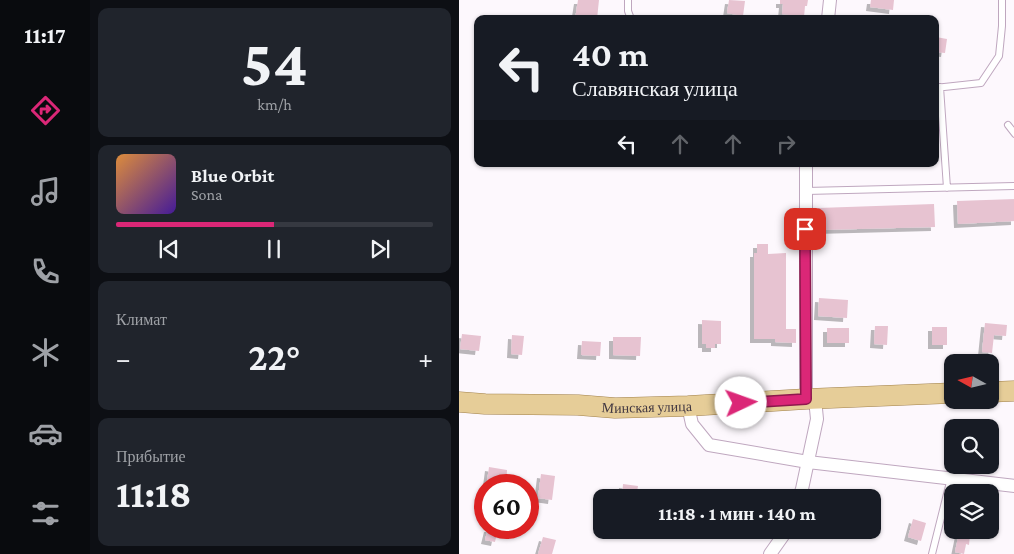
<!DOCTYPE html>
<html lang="ru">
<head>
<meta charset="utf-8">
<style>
	body { margin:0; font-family:"Crimson Pro",serif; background:#20242c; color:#f1f3f6; height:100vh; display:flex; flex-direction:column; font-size:19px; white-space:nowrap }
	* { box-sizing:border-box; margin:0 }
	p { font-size:16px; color:#9ea1a6 }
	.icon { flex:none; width:28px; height:28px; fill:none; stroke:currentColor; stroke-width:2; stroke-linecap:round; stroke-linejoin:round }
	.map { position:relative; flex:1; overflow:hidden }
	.sheet { display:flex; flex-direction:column; gap:8px; padding:8px; background:#0d0f14; width:369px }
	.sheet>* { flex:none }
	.top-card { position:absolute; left:15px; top:15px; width:465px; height:152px; border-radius:10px; box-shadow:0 1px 4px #0004; background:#171b24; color:#f1f3f6; overflow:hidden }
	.needle { width:32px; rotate:278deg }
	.fabs { position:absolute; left:485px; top:354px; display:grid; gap:10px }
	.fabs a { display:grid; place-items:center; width:55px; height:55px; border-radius:10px; background:#171b24; box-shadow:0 1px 4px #0004; font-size:25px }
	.speed { position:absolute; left:15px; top:474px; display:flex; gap:10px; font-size:25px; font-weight:700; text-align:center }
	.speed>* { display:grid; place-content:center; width:65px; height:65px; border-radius:50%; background:#171b24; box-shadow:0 1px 4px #0004; line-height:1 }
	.speed .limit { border:8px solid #d22; background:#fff; color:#111 }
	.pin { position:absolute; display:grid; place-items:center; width:42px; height:42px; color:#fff; margin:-21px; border-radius:10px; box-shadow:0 2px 8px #0006 }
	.me { position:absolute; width:55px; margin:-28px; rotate:87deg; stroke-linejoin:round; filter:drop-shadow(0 0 4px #0008) }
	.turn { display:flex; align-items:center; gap:18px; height:105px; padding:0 15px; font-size:22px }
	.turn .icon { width:65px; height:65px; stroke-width:2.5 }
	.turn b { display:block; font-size:35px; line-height:42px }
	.lanes { display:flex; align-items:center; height:48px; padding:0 15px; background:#0003; justify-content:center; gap:25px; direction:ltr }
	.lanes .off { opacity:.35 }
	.big { font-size:38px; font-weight:700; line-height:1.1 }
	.sheet .tile { flex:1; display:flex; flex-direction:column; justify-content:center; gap:8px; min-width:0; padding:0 18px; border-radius:10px; background:#20242c }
	.sheet .dial { align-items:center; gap:0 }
	.dial b { font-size:65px; line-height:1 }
	.song { display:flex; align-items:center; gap:15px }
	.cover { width:60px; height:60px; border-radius:8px; background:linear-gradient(135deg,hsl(30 70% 55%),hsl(260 70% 35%)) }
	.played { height:5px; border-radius:2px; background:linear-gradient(90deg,#db2777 50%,#363941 50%) }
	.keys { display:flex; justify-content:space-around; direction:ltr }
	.heat { display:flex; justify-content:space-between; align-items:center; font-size:28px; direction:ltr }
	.trip { position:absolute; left:134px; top:489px; width:288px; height:50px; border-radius:10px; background:#171b24; box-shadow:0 1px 4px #0004; font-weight:700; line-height:50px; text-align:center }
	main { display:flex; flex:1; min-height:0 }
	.menu { display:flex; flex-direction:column; width:90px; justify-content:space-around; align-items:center; background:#090b0e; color:#9ea1a6 }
	.menu .icon { width:35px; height:35px }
	.menu .active { color:#db2777 }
	.menu b { font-size:22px; color:#f1f3f6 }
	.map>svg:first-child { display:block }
	.building { fill:#e7c3d1; filter:url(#shadow) }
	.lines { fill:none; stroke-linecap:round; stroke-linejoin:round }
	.lane-casing { stroke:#bfa7bf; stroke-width:8 }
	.street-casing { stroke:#bfa7bf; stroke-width:14 }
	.primary-casing { stroke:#a2824d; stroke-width:21 }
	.lane { stroke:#fff; stroke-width:6 }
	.street { stroke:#fff; stroke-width:12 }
	.primary { stroke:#e6cd98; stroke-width:20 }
	.route-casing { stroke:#8e194d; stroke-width:12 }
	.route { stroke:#db2777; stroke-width:9 }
	.labels { text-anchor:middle; stroke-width:5; stroke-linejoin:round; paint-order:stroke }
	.street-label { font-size:14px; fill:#413741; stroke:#fff }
</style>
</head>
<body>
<main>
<nav class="menu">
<b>11:17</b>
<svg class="icon active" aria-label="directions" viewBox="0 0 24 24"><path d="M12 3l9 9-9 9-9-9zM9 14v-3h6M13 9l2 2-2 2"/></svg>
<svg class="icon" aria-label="music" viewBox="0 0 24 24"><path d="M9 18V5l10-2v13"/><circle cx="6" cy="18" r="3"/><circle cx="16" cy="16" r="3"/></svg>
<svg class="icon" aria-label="phone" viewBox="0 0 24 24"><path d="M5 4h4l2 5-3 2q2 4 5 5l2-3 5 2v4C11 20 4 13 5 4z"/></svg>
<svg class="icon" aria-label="climate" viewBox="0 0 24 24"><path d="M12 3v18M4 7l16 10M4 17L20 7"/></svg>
<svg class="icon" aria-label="car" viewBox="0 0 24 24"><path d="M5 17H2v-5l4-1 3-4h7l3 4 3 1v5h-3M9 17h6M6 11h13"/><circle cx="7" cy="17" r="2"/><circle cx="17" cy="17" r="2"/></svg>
<svg class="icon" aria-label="filters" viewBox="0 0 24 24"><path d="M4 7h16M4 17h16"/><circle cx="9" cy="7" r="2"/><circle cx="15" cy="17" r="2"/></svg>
</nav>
<section class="sheet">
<div class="tile dial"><b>54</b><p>km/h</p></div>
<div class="tile">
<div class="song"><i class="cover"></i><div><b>Blue Orbit</b><p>Sona</p></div></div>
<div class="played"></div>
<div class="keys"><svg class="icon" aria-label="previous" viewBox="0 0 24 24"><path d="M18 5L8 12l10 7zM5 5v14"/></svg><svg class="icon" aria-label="pause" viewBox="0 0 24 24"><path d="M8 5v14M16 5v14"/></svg><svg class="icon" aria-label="next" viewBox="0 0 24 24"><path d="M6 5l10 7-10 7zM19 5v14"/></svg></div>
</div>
<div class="tile"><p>Климат</p>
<div class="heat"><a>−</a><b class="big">22°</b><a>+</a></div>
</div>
<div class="tile"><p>Прибытие</p><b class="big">11:18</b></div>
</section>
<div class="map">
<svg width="556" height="554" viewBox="0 0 556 554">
	<defs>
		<filter id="shadow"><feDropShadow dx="-4" dy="4" stdDeviation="0" flood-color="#0004"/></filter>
	</defs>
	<rect width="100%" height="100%" fill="#fdf8fd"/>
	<!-- building -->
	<path class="building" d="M119,0H140L138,19H116Z
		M270,0L286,1L284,16L268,13Z
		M321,0H349L348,6H346L345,17L323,14L324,4H321Z
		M412,0H435L434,10L411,7Z
		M477,37L488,39L486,53L476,52Z
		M556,199V221L499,224L498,201Z
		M475,204L476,227L360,230L359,208Z
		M298,244H309V254L327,253V329H337V343L316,342V339H295V253H298Z
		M360,298L389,300L388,318L359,316Z
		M243,320L262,321V344H256V348H247V344H243Z
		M526,323L548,325L547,336L535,335L533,353L523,352Z
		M416,326H429L428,345L415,344Z
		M473,327H488V345H473Z
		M368,328H390V343H368Z
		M3,334L22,336L20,351L1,349Z
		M53,335L65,336L63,355L52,354Z
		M154,337H182L181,356L154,355Z
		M123,341L142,342L141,356L122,355Z
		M30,467L48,470L47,485L28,482Z
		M82,474L96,476L93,500L79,498Z
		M164,484L179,486L177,498H163Z
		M214,493L224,494V498H214Z
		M454,519L467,523L462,541L449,537Z
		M29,528H39L36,542L26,540Z
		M500,533L511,535L510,545L507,544L505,554L496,552Z
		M84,537L97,540L93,554H79Z"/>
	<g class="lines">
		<!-- lane casing -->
		<g class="lane-casing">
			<path id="lane" d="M169,0V11L172,19
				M481,87L488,188
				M476,88L522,83L540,56L543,26V0
				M549,125L556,134
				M347,191L556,186
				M473,554L492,478"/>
		</g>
		<!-- street casing -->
		<g class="street-casing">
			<path id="street" d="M369,19L371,0
				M347,399V164
				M229,406L233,424L250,445L349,462L556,486
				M340,498L343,489L358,419L356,399
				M311,554L328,530"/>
		</g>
		<!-- primary casing -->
		<g class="primary-casing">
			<g id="primary">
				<path d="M531,392L556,391"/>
				<path id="s1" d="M0,402L26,404L119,405L156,408L229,406L347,399L494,393"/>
			</g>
		</g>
		<!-- lane -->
		<use href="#lane" class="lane"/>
		<!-- street -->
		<use href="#street" class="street"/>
		<!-- primary -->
		<use href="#primary" class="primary"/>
	</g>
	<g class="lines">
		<!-- route casing -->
		<g class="route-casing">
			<path id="route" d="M282,403L347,399L346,229"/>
		</g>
		<!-- route -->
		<use href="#route" class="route"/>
	</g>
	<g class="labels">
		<!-- street labels -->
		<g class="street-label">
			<text dy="5" stroke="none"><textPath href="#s1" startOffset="188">Минская улица</textPath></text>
		</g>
	</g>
</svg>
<div class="fabs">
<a><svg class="needle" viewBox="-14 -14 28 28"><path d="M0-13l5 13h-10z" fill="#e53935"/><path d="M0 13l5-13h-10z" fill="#9ea1a6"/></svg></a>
<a><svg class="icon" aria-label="search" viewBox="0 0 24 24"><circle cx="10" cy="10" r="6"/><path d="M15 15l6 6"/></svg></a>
<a><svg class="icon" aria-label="layers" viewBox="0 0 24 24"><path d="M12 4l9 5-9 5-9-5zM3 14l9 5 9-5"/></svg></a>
</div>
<div class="speed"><div class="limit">60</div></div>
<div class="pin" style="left:346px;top:229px;background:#d93025"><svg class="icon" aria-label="arrive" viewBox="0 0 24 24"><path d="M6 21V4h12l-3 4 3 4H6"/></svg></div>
<svg class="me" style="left:282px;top:403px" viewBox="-20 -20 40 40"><circle r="19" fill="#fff"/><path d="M0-13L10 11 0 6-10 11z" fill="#db2777"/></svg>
<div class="trip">11:18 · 1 мин · 140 m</div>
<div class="top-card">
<div class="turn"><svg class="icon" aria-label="left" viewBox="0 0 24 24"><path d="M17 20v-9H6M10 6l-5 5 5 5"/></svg><div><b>40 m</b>Славянская улица</div></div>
<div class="lanes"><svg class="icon" aria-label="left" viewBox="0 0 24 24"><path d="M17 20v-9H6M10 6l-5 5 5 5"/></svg><svg class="icon off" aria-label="ahead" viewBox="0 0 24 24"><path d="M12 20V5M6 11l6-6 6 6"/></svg><svg class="icon off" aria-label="ahead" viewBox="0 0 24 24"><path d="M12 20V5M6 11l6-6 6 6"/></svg><svg class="icon off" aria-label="right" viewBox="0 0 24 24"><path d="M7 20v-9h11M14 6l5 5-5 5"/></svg></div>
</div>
</div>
</main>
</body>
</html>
